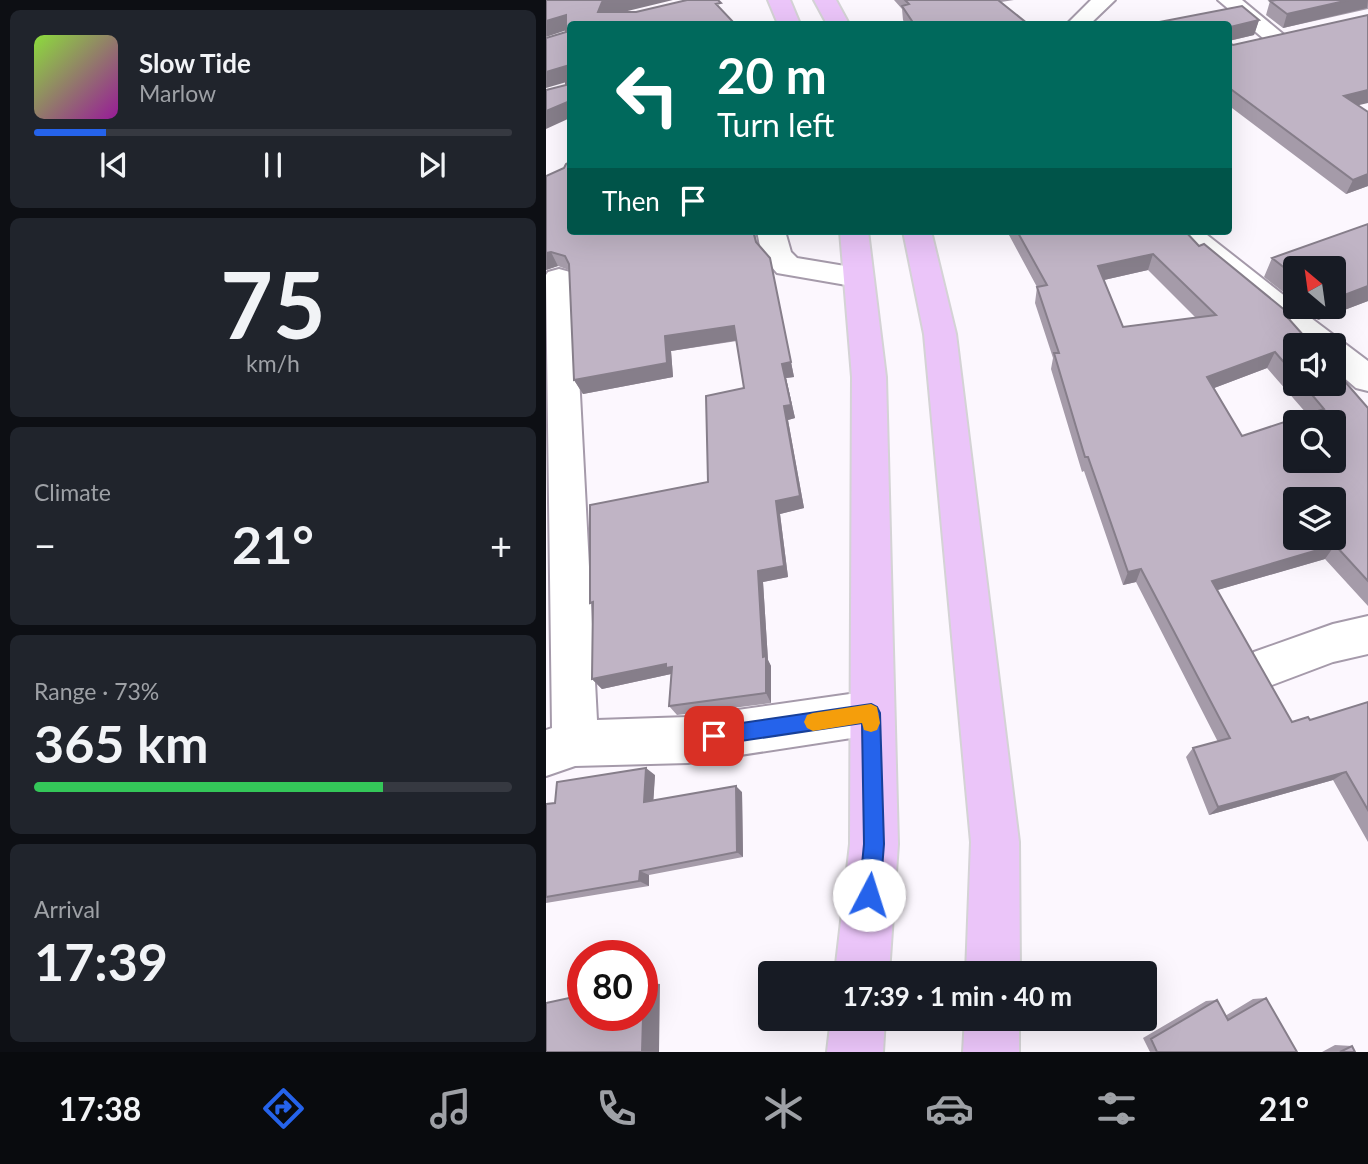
<!DOCTYPE html>
<html lang="en">
<head>
<meta charset="utf-8">
<style>
	body { margin:0; font-family:Lato,sans-serif; background:#20242c; color:#f1f3f6; height:100vh; display:flex; flex-direction:column; font-size:26px; white-space:nowrap }
	* { box-sizing:border-box; margin:0 }
	p { font-size:23px; color:#9ea1a6 }
	.icon { flex:none; width:38px; height:38px; fill:none; stroke:currentColor; stroke-width:2; stroke-linecap:round; stroke-linejoin:round }
	.map { position:relative; flex:1; overflow:hidden }
	.details { display:flex; flex-direction:column; gap:10px; padding:10px; background:#0d0f14; width:546px }
	.details>* { flex:none }
	.hud { position:absolute; left:21px; top:21px; width:665px; height:214px; border-radius:7px; box-shadow:0 7px 28px #0002; background:#00695c; color:#fff; overflow:hidden }
	.needle { width:46px; rotate:331deg }
	.tools { position:absolute; left:737px; top:256px; display:grid; gap:14px }
	.tools a { display:grid; place-items:center; width:63px; height:63px; border-radius:7px; background:#171b24; box-shadow:0 7px 28px #0002; font-size:35px }
	.speed { position:absolute; left:21px; top:940px; display:flex; gap:14px; font-size:35px; font-weight:700; text-align:center }
	.speed>* { display:grid; place-content:center; width:91px; height:91px; border-radius:50%; background:#171b24; box-shadow:0 7px 28px #0002; line-height:1 }
	.speed .limit { border:10px solid #d22; background:#fff; color:#111 }
	.pin { position:absolute; display:grid; place-items:center; width:60px; height:60px; color:#fff; margin:-30px; border-radius:14px; box-shadow:0 4px 10px #0006 }
	.me { position:absolute; width:77px; margin:-38px; rotate:5deg; stroke-linejoin:round; filter:drop-shadow(0 0 5px #0008) }
	.turn { display:flex; align-items:center; gap:24px; height:147px; padding:0 35px; font-size:32px }
	.turn .icon { width:91px; height:91px; stroke-width:2.5 }
	.turn b { display:block; font-size:49px; line-height:60px }
	.then { display:flex; align-items:center; height:66px; padding:0 35px; background:#0003; gap:14px; font-size:26px }
	.big { font-size:52px; font-weight:700; line-height:1.1 }
	.details .widget { flex:1; display:flex; flex-direction:column; justify-content:center; gap:10px; min-width:0; padding:0 24px; border-radius:10px; background:#20242c }
	.details .dial { align-items:center; gap:0 }
	.dial b { font-size:91px; line-height:1 }
	.song { display:flex; align-items:center; gap:21px }
	.cover { width:84px; height:84px; border-radius:10px; background:linear-gradient(135deg,hsl(90 70% 55%),hsl(300 70% 35%)) }
	.played { height:7px; border-radius:4px; background:linear-gradient(90deg,#2563eb 15%,#363941 15%) }
	.keys { display:flex; justify-content:space-around; direction:ltr }
	.heat { display:flex; justify-content:space-between; align-items:center; font-size:38px; direction:ltr }
	.charge { height:10px; border-radius:5px; background:linear-gradient(90deg,#34c759 73%,#363941 0) }
	.trip { position:absolute; left:212px; top:961px; width:399px; height:70px; border-radius:7px; background:#171b24; box-shadow:0 7px 28px #0002; font-weight:700; line-height:70px; text-align:center }
	.tabs { display:flex; height:112px; justify-content:space-around; align-items:center; background:#090b0e; color:#9ea1a6 }
	.tabs .icon { width:49px; height:49px }
	.tabs .selected { color:#2563eb }
	.tabs b { font-size:32px; color:#f1f3f6 }
	main { display:flex; flex:1; min-height:0 }
	.map>svg:first-child { display:block }
	.lines { fill:none; stroke-linecap:round; stroke-linejoin:round }
	.minor-casing { stroke:#a59aaa; stroke-width:4 }
	.highway-casing { stroke:#d4d3d5; stroke-width:4 }
	.minor { fill:#fff; fill-rule:evenodd }
	.highway { fill:#ebc5f9; fill-rule:evenodd }
	.wall { fill:#a59ba9; fill-rule:evenodd }
	.shaded-wall { fill:#867e8a }
	.building { fill:#c0b4c5; stroke:#867e8a; stroke-width:2; fill-rule:evenodd }
	.route { fill:#2563eb; stroke:#184099; stroke-width:2 }
	.slow { fill:#f59e0b }
</style>
</head>
<body>
<main>
<section class="details">
<div class="widget">
<div class="song"><i class="cover"></i><div><b>Slow Tide</b><p>Marlow</p></div></div>
<div class="played"></div>
<div class="keys"><svg class="icon" aria-label="previous" viewBox="0 0 24 24"><path d="M18 5L8 12l10 7zM5 5v14"/></svg><svg class="icon" aria-label="pause" viewBox="0 0 24 24"><path d="M8 5v14M16 5v14"/></svg><svg class="icon" aria-label="next" viewBox="0 0 24 24"><path d="M6 5l10 7-10 7zM19 5v14"/></svg></div>
</div>
<div class="widget dial"><b>75</b><p>km/h</p></div>
<div class="widget"><p>Climate</p>
<div class="heat"><a>−</a><b class="big">21°</b><a>+</a></div>
</div>
<div class="widget"><p>Range · 73%</p><b class="big">365 km</b><div class="charge"></div></div>
<div class="widget"><p>Arrival</p><b class="big">17:39</b></div>
</section>
<div class="map">
<svg width="822" height="1052" viewBox="0 0 822 1052">
	<rect width="100%" height="100%" fill="#fcf7fe"/>
	<g class="lines">
		<!-- minor casing -->
		<g class="minor-casing">
			<path id="minor" d="M545,0H569L544,24H521Z
				M672,0H696L743,39L740,44H724Z
				M211,231H239L245,252L251,258L323,270L327,277L323,284L312,287L231,273L216,256Z
				M624,231H656L749,304V306L822,361V391L810,388L788,369V345H758L628,237Z
				M13,269L24,272L28,279L51,720L142,717L325,691L341,698L347,713L341,728L325,735L142,763L29,766L0,776V730L6,728L0,275L2,272Z
				M822,616V654L787,662L723,686L708,680L701,666L708,652L787,624Z"/>
		</g>
		<!-- highway casing -->
		<g class="highway-casing">
			<path id="highway" d="M222,0H244L254,24H232Z
				M268,0H290L303,24H281Z
				M294,231H322L340,377L352,844L343,973H289L304,844L306,377Z
				M357,231H385L410,334L473,842L474,973H420L425,842L378,334Z
				M285,1018H339L337,1052H281Z
				M419,1018H473V1052H417Z"/>
		</g>
		<!-- minor -->
		<use href="#minor" class="minor"/>
		<!-- highway -->
		<use href="#highway" class="highway"/>
	</g>
	<!-- wall -->
	<path class="wall" d="M348,0H468L455,2L482,24H359L357,20L356,9Z
		M822,0V9L737,28L720,15L724,1Z
		M713,20L708,35L683,41V43L812,105L822,186L800,194L682,105V24Z
		M0,176L24,231H209L211,243L227,273L248,377L240,378L249,418L242,420L258,508L234,514L242,577L217,582L222,660L225,666V703L131,715L123,706L125,674L56,689L46,679L47,607L44,603L162,482L198,388L191,341L125,351L127,377L37,394L28,380L23,270L12,266L0,270Z
		M822,224V301L772,320L755,306H788L749,268V301L718,277L726,258Z
		M463,231H556L557,233L653,246L746,316L744,321L749,345V383H788L822,408V606L779,559L671,590L746,722L764,720L822,702V842L787,780L663,815L640,757L647,748L672,742L590,582L577,585L538,471L536,472L505,369L507,358L489,303L491,287L463,235ZM602,270L650,318L577,327L558,280ZM721,368L761,414L696,436L668,388Z
		M109,775L107,800L196,792L197,857L103,875V886L0,903V804L9,803Z
		M720,998L751,1052H604L597,1038L660,1001L671,1000L679,1016L707,999Z
		M789,1045L806,1046L809,1052H776Z"/>
	<!-- shaded-wall -->
	<path class="shaded-wall" d="M66,0H127L61,16L52,12L56,2Z
		M803,0H822L821,8L737,28L741,14Z
		M20,15L24,29L0,37V21Z
		M713,20L708,35L682,41L684,27Z
		M20,66L24,81L0,88V72Z
		M822,90V103L792,110L798,96Z
		M24,101V118L0,129V111Z
		M822,174V186L800,194L807,180Z
		M5,252L12,266L0,270V253Z
		M607,254L602,270L549,282L552,266Z
		M224,258L248,377L240,378L249,418L242,420L258,508L234,514L242,577L217,582L222,660L225,666V703L220,693L212,571L230,501L238,406L236,364Z
		M822,286V301L772,320L779,306H788V299Z
		M188,326L193,340L125,351L127,377L37,394L28,380L119,336Z
		M729,352L721,368L655,393L661,377Z
		M789,545L779,559L658,594L666,581Z
		M595,569L590,582L577,585L582,572Z
		M120,664L126,667L125,674L56,689L46,679Z
		M100,768L109,775L107,808L98,802Z
		M800,772L787,780L663,815L672,807Z
		M190,786L196,792L197,857L191,852Z
		M94,871L103,875V886L93,881Z
		M98,982L114,984L113,1052H96Z"/>
	<!-- building -->
	<path class="building" d="M0,0H66L56,2L52,12H90L141,0H172L175,3L170,4L189,24H24V101L0,111V90L20,85V66L0,72V38L20,32V15L0,21Z
		M359,0H452L482,24H368L356,6L363,4Z
		M730,0H803L741,14L724,1Z
		M696,6L713,20L684,27L683,43L687,45L822,15V90L798,96L822,112V174L807,180L682,87V24H603Z
		M24,162V231H207L210,242L224,258L245,362L236,364L245,405L238,406L254,496L230,501L238,566L212,571L217,657L220,656V693L123,706L126,667L120,668V664L46,679L47,602L44,603V505L162,482L160,396L198,388L188,326L119,336L121,363L28,380L23,264L19,256L5,252L0,253V176L18,168L20,164Z
		M822,224V286L788,299V268H749V276L726,258Z
		M471,231H556L557,233L566,231H639L653,246L658,244L746,316L742,318L766,345H749V375L729,352L661,377L696,436L778,409L756,383H788V369L822,408V581L789,545L666,581L746,722L762,717L764,720L822,702V810L800,772L672,807L647,748L684,738L595,569L582,572L542,457H539L508,353H513L491,287L501,285ZM607,254L670,315L577,327L552,266ZM749,422H788V460H749ZM749,499H788V537H749Z
		M100,768L98,802L190,786L191,852L94,871L93,881L0,897V804L9,803L11,782Z
		M98,982L96,1052H0V1003L37,995V1015H96V983Z
		M720,998L751,1052H611L605,1039L671,1000L682,1020Z
		M806,1046L809,1052H794Z"/>
	<!-- route -->
	<path class="route" d="M325,704L331,707L334,713L338,844L334,895L331,903L323,906L316,903L313,895L318,844L316,723L168,745L162,743L159,736L162,730L168,727Z"/>
	<!-- slow -->
	<path class="slow" d="M325,704L331,707L334,723L331,730L325,732L318,730L316,723L267,731L261,728L258,722L261,715L267,713Z"/>
</svg>
<div class="tools">
<a><svg class="needle" viewBox="-14 -14 28 28"><path d="M0-13l5 13h-10z" fill="#e53935"/><path d="M0 13l5-13h-10z" fill="#9ea1a6"/></svg></a>
<a><svg class="icon" aria-label="sound" viewBox="0 0 24 24"><path d="M4 9h4l5-4v14l-5-4H4zM17 9q2 3 0 6"/></svg></a>
<a><svg class="icon" aria-label="search" viewBox="0 0 24 24"><circle cx="10" cy="10" r="6"/><path d="M15 15l6 6"/></svg></a>
<a><svg class="icon" aria-label="layers" viewBox="0 0 24 24"><path d="M12 4l9 5-9 5-9-5zM3 14l9 5 9-5"/></svg></a>
</div>
<div class="speed"><div class="limit">80</div></div>
<div class="pin" style="left:168px;top:736px;background:#d93025"><svg class="icon" aria-label="arrive" viewBox="0 0 24 24"><path d="M6 21V4h12l-3 4 3 4H6"/></svg></div>
<svg class="me" style="left:323px;top:895px" viewBox="-20 -20 40 40"><circle r="19" fill="#fff"/><path d="M0-13L10 11 0 6-10 11z" fill="#2563eb"/></svg>
<div class="trip">17:39 · 1 min · 40 m</div>
<div class="hud">
<div class="turn"><svg class="icon" aria-label="left" viewBox="0 0 24 24"><path d="M17 20v-9H6M10 6l-5 5 5 5"/></svg><div><b>20 m</b>Turn left</div></div>
<div class="then">Then<svg class="icon" aria-label="arrive" viewBox="0 0 24 24"><path d="M6 21V4h12l-3 4 3 4H6"/></svg></div>
</div>
</div>
</main>
<nav class="tabs">
<b>17:38</b>
<svg class="icon selected" aria-label="directions" viewBox="0 0 24 24"><path d="M12 3l9 9-9 9-9-9zM9 14v-3h6M13 9l2 2-2 2"/></svg>
<svg class="icon" aria-label="music" viewBox="0 0 24 24"><path d="M9 18V5l10-2v13"/><circle cx="6" cy="18" r="3"/><circle cx="16" cy="16" r="3"/></svg>
<svg class="icon" aria-label="phone" viewBox="0 0 24 24"><path d="M5 4h4l2 5-3 2q2 4 5 5l2-3 5 2v4C11 20 4 13 5 4z"/></svg>
<svg class="icon" aria-label="climate" viewBox="0 0 24 24"><path d="M12 3v18M4 7l16 10M4 17L20 7"/></svg>
<svg class="icon" aria-label="car" viewBox="0 0 24 24"><path d="M5 17H2v-5l4-1 3-4h7l3 4 3 1v5h-3M9 17h6M6 11h13"/><circle cx="7" cy="17" r="2"/><circle cx="17" cy="17" r="2"/></svg>
<svg class="icon" aria-label="filters" viewBox="0 0 24 24"><path d="M4 7h16M4 17h16"/><circle cx="9" cy="7" r="2"/><circle cx="15" cy="17" r="2"/></svg>
<b>21°</b>
</nav>
</body>
</html>
